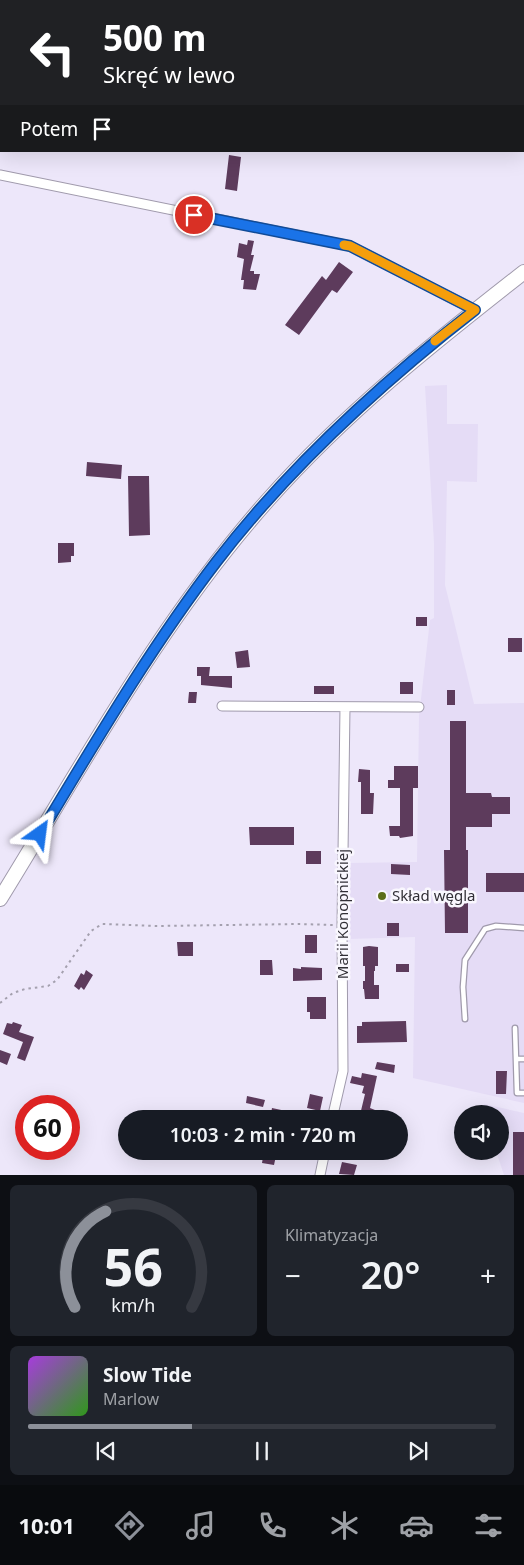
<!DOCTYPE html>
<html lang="pl">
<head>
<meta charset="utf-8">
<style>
	body { margin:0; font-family:"Noto Sans",sans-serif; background:#20242c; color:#f1f3f6; height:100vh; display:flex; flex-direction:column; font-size:19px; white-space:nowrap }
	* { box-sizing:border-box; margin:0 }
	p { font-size:16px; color:#9ea1a6 }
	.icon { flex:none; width:28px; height:28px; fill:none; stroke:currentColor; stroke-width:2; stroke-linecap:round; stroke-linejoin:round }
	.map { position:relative; height:1175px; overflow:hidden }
	.side { display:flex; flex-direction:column; gap:10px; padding:10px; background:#0d0f14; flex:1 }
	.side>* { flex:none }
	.banner { position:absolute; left:0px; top:0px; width:525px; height:152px; box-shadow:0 5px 20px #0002; background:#202124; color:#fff; overflow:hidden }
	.controls { position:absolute; left:454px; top:1105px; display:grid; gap:10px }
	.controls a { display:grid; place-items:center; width:55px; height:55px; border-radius:50%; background:#171b24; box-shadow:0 5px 20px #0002; font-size:25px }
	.speed { position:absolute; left:15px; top:1095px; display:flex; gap:10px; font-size:25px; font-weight:700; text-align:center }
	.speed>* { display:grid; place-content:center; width:65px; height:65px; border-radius:50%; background:#171b24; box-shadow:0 5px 20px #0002; line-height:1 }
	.speed .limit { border:8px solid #d22; background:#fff; color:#111 }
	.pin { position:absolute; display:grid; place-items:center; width:42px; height:42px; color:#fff; margin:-21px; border:2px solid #fff; border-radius:50%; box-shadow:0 1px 5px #0007 }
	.me { position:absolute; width:55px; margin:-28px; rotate:31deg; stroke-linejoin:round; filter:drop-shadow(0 0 4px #0008) }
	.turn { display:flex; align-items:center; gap:18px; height:105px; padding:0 20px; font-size:22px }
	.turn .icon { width:65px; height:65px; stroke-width:2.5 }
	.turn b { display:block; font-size:35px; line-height:42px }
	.then { display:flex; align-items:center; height:48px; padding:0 20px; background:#0003; gap:10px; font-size:19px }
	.big { font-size:38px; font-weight:600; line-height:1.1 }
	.side .widget { flex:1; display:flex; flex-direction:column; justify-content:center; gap:8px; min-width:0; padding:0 18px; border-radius:8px; background:#20242c }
	.side .dial { align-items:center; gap:0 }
	.dial svg { height:130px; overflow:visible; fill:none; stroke:#363941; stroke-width:7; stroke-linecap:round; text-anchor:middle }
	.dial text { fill:#f1f3f6; stroke:none }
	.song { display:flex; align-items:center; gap:15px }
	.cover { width:60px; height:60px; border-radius:8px; background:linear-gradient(135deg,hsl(280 70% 55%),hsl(110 70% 35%)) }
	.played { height:5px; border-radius:2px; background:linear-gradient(90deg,#8c9099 35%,#363941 35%) }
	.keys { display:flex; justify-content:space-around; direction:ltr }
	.heat { display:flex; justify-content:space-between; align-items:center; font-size:28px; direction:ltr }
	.side .tiles { flex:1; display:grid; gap:10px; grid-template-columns:1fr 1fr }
	.widget:last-child { grid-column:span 2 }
	.trip { position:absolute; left:118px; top:1110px; width:290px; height:50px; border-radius:25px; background:#171b24; box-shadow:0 5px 20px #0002; font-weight:600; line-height:50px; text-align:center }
	.tab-bar { display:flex; height:80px; justify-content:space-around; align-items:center; background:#090b0e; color:#9ea1a6 }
	.tab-bar .icon { width:35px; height:35px }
	.tab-bar .active { color:#8c9099 }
	.tab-bar b { font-size:22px; color:#f1f3f6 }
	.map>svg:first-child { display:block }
	.built { fill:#e5dcf6 }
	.building { fill:#5d3b5c }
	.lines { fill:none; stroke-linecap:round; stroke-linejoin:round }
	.service-casing { stroke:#a09aac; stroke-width:7 }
	.minor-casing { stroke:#a09aac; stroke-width:11 }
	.primary-casing { stroke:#a09aac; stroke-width:16 }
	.path { stroke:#a4a0ae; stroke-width:2; stroke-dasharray:2.5 4; stroke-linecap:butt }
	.service { stroke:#fff; stroke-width:4.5 }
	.minor { stroke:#fff; stroke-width:9 }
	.primary { stroke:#fff; stroke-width:14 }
	.route-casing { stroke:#114b97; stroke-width:12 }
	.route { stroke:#1a73e8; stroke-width:9 }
	.slow { stroke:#f59e0b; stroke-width:9 }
	.poi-dot { fill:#5c6d19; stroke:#f9f7fe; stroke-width:2 }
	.labels { text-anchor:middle; stroke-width:5; stroke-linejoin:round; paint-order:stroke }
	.poi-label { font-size:15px; fill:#312f36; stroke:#f9f7fe; text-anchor:start }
	.street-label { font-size:15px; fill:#312f36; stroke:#f9f7fe }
</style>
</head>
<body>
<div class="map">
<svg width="524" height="1175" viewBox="0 0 524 1175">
	<rect width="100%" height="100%" fill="#ede7fa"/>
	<!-- built -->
	<path class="built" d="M447,385V424H478L477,482L447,481L445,585L453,617L474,704L524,703V1103L413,1078L415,937L348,939L349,863L417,862L419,716L430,620L434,618V543L425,386Z
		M484,1104L524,1113V1175H504L496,1151H500V1114H486Z"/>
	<!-- building -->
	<path class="building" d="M229,155L241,157L237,191L225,189Z
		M248,240L254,241L251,255H254L250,271H254V274H260L256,290L243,289L244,280H241L244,259L237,257L239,243L247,245Z
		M339,262L353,272L337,293L332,290L299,335L285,325L322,276L326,280Z
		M87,462L122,465L121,479L86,476Z
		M128,476H149L150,535L129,536Z
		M58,543H74V556H71V562L58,563Z
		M416,617H427V626H416Z
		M508,638H522V652H508Z
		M248,650L250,667L237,668L235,652Z
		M197,667H210L209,676H232V688L201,685V676H197Z
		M400,682H413V694H400Z
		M314,686H334V694H314Z
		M447,690H455V705H447Z
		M189,692H197L196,703H188Z
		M450,721H466V793H491L492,797H510V814H492V827H466V850H468V933H445L444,850H450Z
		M394,766H418V788H413V836L400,838L399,836H390L389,826H400V788H388V780H394Z
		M359,769L370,770V793H374L373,814H361V782H358Z
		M249,827H294V845H250Z
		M306,851H321V864H306Z
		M391,864L410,865V875L391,874Z
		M486,873H524V892H486Z
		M387,923H399V936H387Z
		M305,935H317V953H305Z
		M177,942H193V956H178Z
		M369,946L378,947V966H375V971H374V985H379V999H365L364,989H363V981H365V966H363V947Z
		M260,960H272L273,975H260Z
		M396,964H409V972H396Z
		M301,967L322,968V980L293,981V968L301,969Z
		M86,970L93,975L84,990L81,987L79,990L74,986L81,973L84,975Z
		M307,997H326V1019H310V1012H307Z
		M406,1021L407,1042L357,1043V1026H362V1022Z
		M13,1022L22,1025L19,1032L34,1037L25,1061L17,1058L23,1042L3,1034L7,1023L12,1024Z
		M0,1050L11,1054L7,1065L0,1062Z
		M377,1062L395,1065L394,1073L375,1069Z
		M496,1071H507L506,1094H496Z
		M362,1073L377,1076L370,1108L375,1110L373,1119H359L365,1094L362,1093L364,1086L350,1083L352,1076L361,1078Z
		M310,1094L323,1097L320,1111L307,1108Z
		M247,1096L265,1100L263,1107L246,1103Z
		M272,1108L286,1111L284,1119H270Z
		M513,1132H524V1175H513Z
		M264,1151H277L274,1165L262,1163Z
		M342,1162L357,1165L354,1175L339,1174Z"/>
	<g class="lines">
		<!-- service casing -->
		<g class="service-casing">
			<path id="service" d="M465,1019L463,987L465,960L485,929L496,926L524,928
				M515,1028L517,1093H524
				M516,1059H524"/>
		</g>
		<!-- minor casing -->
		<g class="minor-casing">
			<path id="minor" d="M0,175L350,246L475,310
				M222,706L419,707
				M332,1119L343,1071L342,926L345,707
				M320,1175L325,1151"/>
		</g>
		<!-- primary casing -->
		<g class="primary-casing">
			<path id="primary" d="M0,899C84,763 161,620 268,500C346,412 432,344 524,272"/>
		</g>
		<!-- path -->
		<path class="path" d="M0,1003L13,993L25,989L48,986L57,980L91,931L102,924L157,926L299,924L334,925"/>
		<!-- service -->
		<use href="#service" class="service"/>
		<!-- minor -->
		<use href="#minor" class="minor"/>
		<!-- primary -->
		<use href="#primary" class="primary"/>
	</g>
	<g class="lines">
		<!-- route casing -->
		<g class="route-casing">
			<path id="route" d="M40,834C96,741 151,647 217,561C291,465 380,384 475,310L350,246L194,215"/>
		</g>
		<!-- route -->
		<use href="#route" class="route"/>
		<!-- slow -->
		<path class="slow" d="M344,245L350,246L475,310L435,341"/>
	</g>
	<!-- markers -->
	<circle class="poi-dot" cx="382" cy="896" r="5"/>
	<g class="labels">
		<!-- poi labels -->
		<g class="poi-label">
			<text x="392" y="901">Skład węgla</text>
		</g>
		<!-- street labels -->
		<g class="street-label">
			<text transform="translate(343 914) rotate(-90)" y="5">Marii Konopnickiej</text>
		</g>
	</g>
</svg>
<div class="controls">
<a><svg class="icon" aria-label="sound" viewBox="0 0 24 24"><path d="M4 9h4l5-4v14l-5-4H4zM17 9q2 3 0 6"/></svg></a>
</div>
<div class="speed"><div class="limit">60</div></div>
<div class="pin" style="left:194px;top:215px;background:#d93025"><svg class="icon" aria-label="arrive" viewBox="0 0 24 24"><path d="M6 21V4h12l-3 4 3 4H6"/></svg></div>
<svg class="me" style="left:40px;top:834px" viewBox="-20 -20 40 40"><path d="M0-17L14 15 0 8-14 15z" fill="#1a73e8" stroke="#fff" stroke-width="4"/></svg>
<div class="trip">10:03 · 2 min · 720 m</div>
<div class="banner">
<div class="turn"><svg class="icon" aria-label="left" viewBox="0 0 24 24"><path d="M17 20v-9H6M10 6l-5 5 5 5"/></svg><div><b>500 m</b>Skręć w lewo</div></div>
<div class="then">Potem<svg class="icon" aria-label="arrive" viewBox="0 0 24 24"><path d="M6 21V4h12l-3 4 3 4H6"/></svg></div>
</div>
</div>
<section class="side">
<div class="tiles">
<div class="widget dial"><svg viewBox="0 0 100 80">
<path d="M14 69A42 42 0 1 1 86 69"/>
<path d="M14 69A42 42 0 0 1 33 10" stroke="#8c9099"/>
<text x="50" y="56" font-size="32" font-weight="700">56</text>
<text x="50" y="72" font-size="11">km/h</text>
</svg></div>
<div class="widget"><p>Klimatyzacja</p>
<div class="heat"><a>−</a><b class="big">20°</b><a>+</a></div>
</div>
<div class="widget">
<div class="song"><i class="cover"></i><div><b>Slow Tide</b><p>Marlow</p></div></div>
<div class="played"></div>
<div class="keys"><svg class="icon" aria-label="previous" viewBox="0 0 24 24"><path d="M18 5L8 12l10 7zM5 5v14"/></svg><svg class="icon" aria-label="pause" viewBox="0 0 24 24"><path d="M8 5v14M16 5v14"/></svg><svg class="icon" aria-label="next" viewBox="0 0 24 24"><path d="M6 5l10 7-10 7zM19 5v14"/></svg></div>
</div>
</div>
</section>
<nav class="tab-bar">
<b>10:01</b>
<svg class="icon active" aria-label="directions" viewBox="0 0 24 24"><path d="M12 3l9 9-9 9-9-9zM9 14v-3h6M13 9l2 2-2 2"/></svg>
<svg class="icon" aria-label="music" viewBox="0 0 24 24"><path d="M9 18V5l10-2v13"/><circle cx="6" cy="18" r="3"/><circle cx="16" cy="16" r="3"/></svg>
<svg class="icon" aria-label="phone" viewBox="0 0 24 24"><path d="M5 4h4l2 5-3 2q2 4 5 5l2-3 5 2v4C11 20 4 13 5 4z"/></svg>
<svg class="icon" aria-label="climate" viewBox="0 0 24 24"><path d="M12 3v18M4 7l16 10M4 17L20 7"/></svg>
<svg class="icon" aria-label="car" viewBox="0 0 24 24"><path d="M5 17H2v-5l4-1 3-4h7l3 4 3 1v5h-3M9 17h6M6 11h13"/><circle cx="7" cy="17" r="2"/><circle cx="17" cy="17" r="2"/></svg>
<svg class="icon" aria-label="filters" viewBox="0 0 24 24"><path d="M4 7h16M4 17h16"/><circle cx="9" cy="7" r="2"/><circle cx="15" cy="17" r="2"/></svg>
</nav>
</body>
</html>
